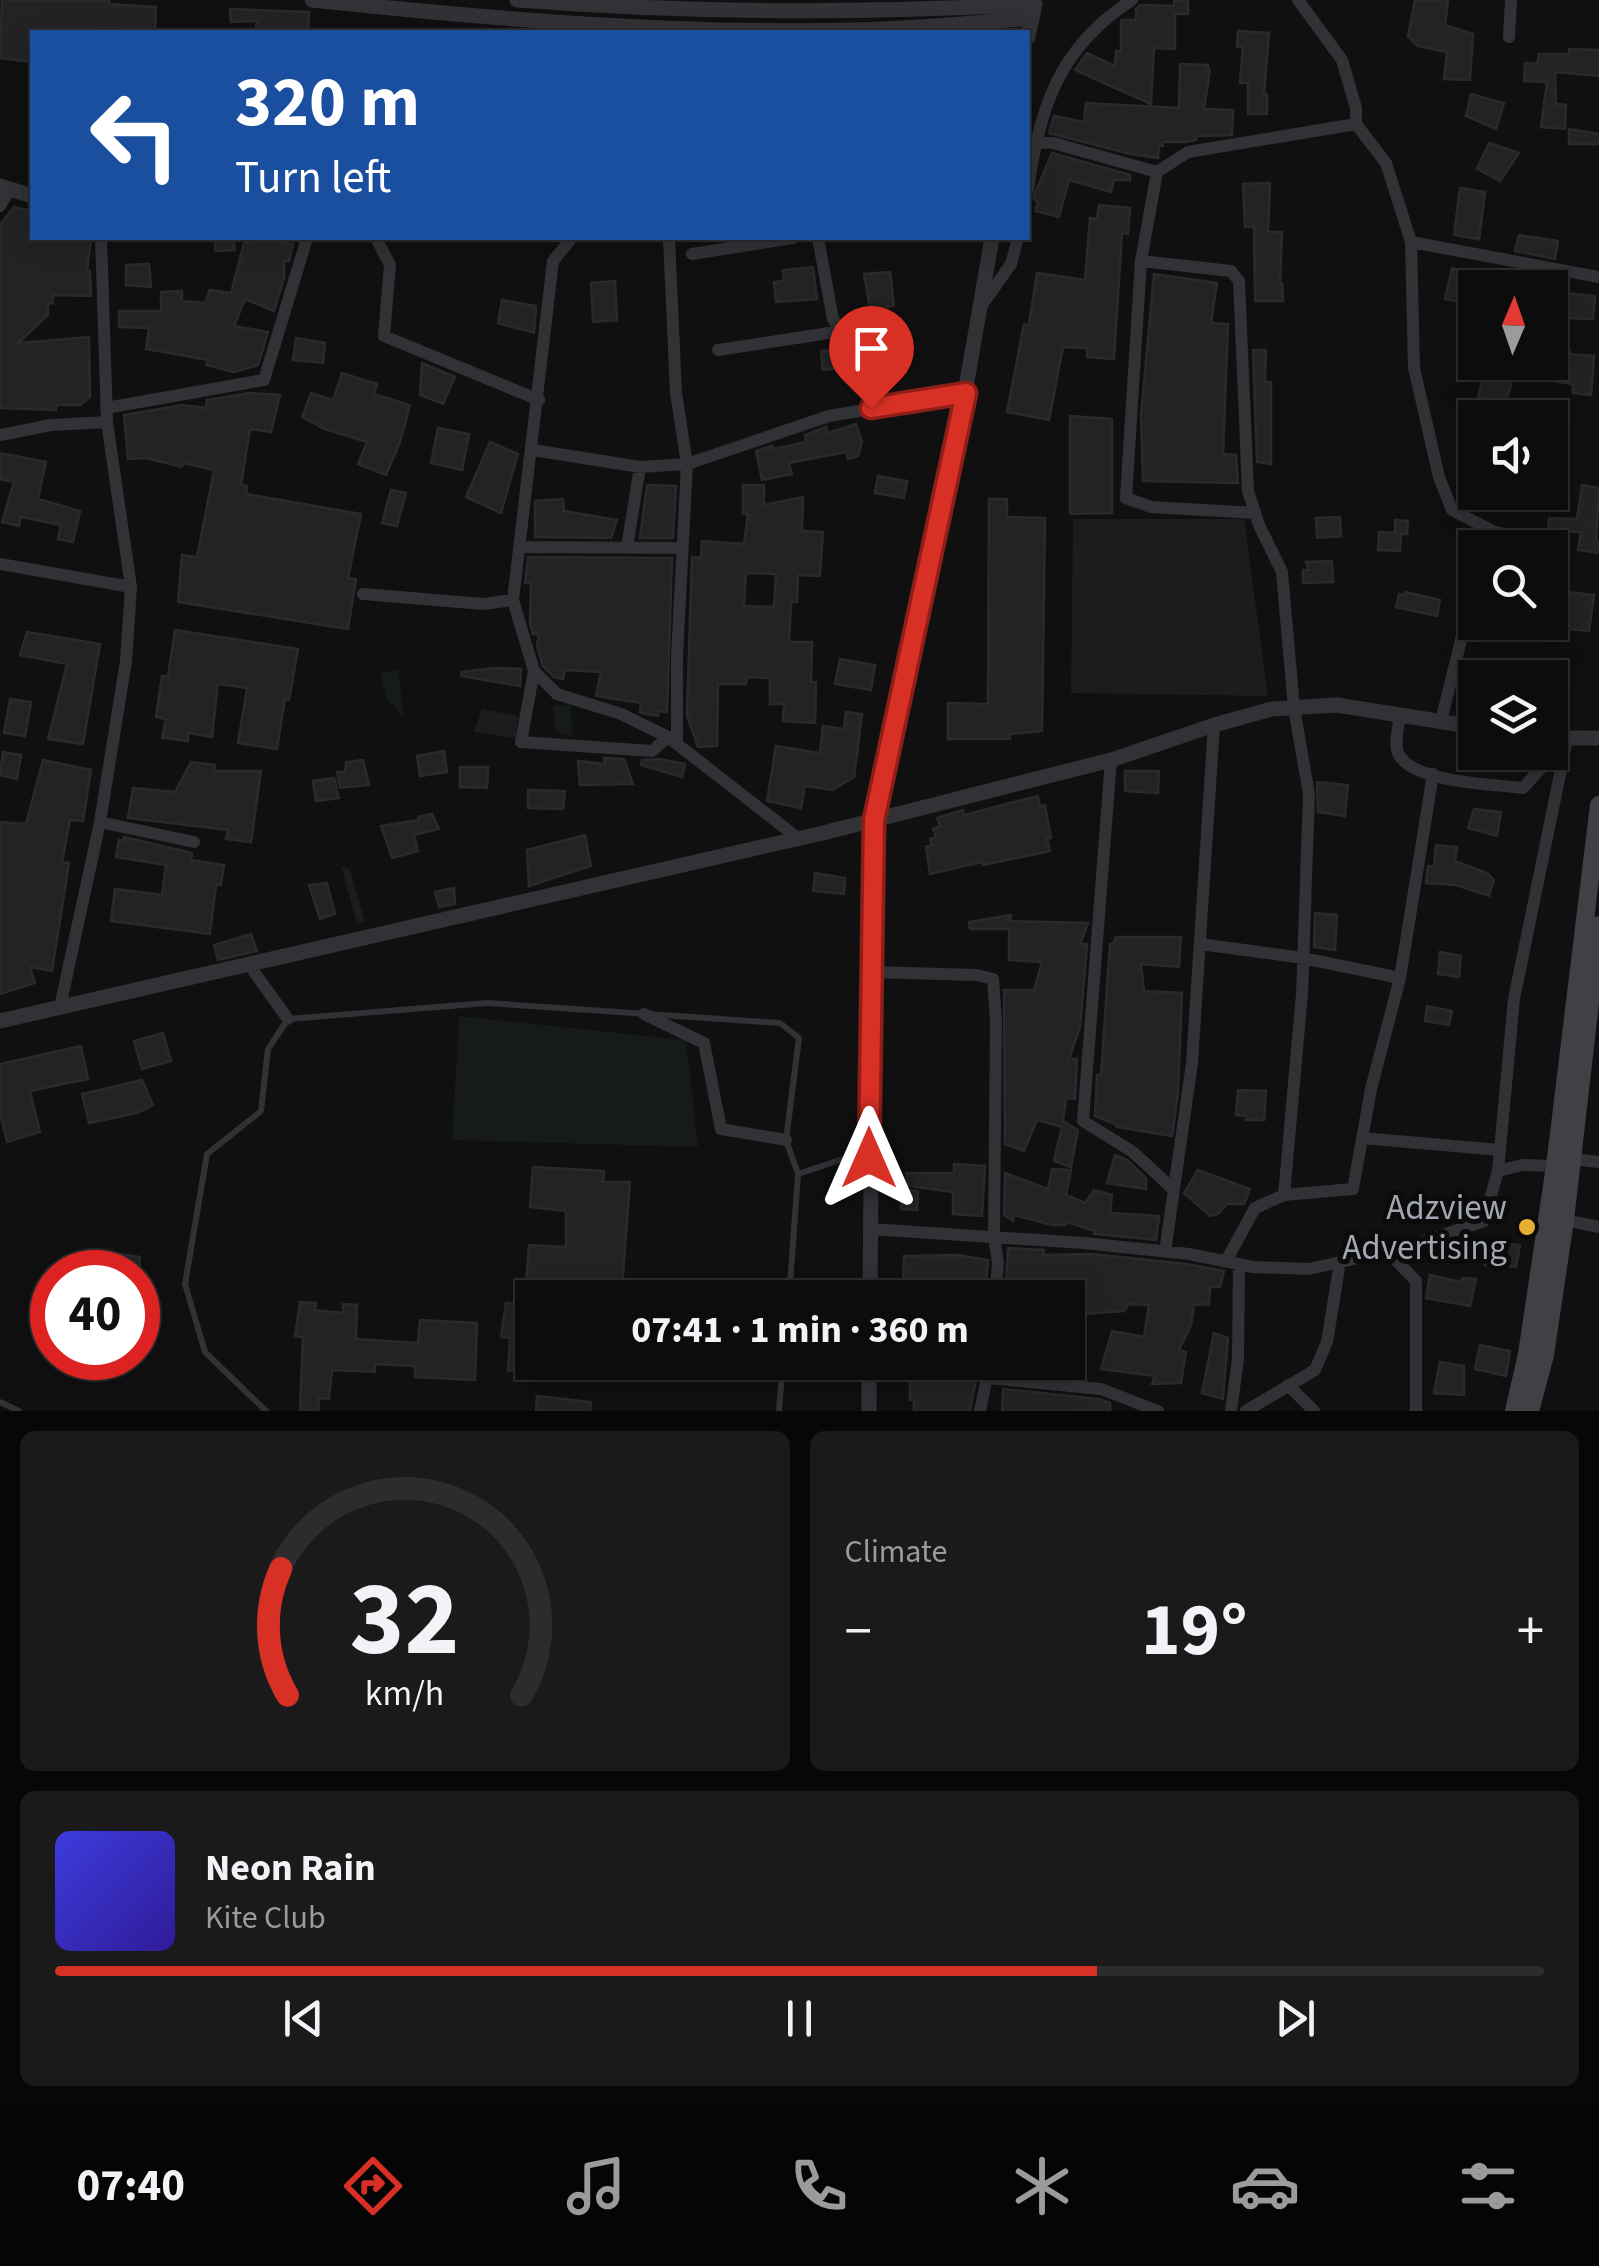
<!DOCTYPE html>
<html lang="en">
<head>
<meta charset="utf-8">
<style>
	body { margin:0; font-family:"Source Sans 3",sans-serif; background:#1a1a1b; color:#f1f3f6; height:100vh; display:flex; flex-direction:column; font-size:38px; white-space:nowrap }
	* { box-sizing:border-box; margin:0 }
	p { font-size:32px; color:#9a9b9d }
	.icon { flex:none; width:55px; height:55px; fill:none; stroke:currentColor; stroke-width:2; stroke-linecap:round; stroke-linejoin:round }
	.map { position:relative; height:1411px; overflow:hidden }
	.drawer { display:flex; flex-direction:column; gap:20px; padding:20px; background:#070707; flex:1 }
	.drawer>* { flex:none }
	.hud { position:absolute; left:30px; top:30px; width:1000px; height:210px; border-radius:0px; box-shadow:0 5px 25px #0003,0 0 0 2px #2c2c2e; background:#1a4fa0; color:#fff; overflow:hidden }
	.needle { width:65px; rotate:2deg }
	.fabs { position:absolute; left:1458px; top:270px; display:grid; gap:20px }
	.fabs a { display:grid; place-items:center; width:110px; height:110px; border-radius:0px; background:#0c0c0d; box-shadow:0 5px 25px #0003,0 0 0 2px #2c2c2e; font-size:50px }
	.speed { position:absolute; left:30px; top:1250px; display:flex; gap:20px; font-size:50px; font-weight:700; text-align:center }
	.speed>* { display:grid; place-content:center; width:130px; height:130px; border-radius:50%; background:#0c0c0d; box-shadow:0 5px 25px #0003,0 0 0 2px #2c2c2e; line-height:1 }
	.speed .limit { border:15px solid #d22; background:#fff; color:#111 }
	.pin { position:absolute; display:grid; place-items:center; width:85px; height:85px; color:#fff; margin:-102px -42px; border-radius:50% 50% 50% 0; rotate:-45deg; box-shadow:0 0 10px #0007 }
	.pin .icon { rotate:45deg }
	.me { position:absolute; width:110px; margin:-55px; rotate:0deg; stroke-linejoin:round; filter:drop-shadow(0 0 8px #0008) }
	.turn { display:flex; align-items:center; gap:35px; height:210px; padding:0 40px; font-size:45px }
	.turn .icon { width:130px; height:130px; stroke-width:2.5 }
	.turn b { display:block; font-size:70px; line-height:85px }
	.big { font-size:75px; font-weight:700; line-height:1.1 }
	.drawer .tile { flex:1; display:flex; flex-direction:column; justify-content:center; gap:15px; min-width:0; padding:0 35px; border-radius:15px; background:#1a1a1b }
	.drawer .dial { align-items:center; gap:0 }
	.dial svg { height:260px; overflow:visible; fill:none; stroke:#2c2c2e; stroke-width:7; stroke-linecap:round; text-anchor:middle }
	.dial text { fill:#f1f3f6; stroke:none }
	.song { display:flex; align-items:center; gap:30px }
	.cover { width:120px; height:120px; border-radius:15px; background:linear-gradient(135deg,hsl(240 70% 55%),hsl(250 70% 35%)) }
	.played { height:10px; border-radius:5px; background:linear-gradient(90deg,#d93025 70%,#2c2c2e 70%) }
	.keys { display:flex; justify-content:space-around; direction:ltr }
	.heat { display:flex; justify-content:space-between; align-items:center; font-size:55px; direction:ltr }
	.drawer .tiles { flex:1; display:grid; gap:20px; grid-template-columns:1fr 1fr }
	.tile:last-child { grid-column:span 2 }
	.trip { position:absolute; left:515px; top:1280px; width:570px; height:100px; border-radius:0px; background:#0c0c0d; box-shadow:0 5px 25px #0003,0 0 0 2px #2c2c2e; font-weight:700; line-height:100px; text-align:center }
	.tab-bar { display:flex; height:160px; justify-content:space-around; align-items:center; background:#050505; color:#9a9b9d }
	.tab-bar .icon { width:70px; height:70px }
	.tab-bar .active { color:#d93025 }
	.tab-bar b { font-size:45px; color:#f1f3f6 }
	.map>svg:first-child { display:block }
	.built { fill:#1c1c1e }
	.green { fill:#161b17 }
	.building { fill:#232325; stroke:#2a2a2d; stroke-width:2.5; fill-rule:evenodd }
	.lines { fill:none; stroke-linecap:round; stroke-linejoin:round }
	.service { stroke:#313236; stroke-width:6 }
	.minor { stroke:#313236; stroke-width:12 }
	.tertiary { stroke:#313236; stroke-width:15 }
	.secondary { stroke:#3f4146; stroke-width:18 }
	.route-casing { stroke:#8d1f18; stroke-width:25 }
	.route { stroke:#d93025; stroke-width:18 }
	.poi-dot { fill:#e8af31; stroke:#0b0b0c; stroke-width:4 }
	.labels { text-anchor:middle; stroke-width:10; stroke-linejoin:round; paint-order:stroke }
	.poi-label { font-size:35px; fill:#a1a6b1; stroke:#0b0b0c; text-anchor:end }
</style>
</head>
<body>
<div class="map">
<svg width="1599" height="1411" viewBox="0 0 1599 1411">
	<rect width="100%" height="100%" fill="#101011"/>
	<!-- built -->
	<path class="built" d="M1073,519H1244L1268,696L1071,693Z
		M482,709L518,716L516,738L474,732Z
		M341,866L350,869L365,922L357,924Z"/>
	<!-- green -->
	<path class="green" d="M398,670L404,718L386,697L380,674Z
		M571,704L572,736L555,732L553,706Z
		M459,1016L686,1040L698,1147L452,1140Z"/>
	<!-- building -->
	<path class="building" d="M2,0H109V4L156,7L155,32L100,27L99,32H32V62L0,58Z
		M1174,0H1188V14H1175V49L1154,48L1151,104L1075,70L1087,53L1115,66L1116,51H1121V20H1136V9L1140,5L1174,6Z
		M1415,0H1448L1445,25L1473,34L1470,80L1444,79L1447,52L1418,46L1408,36Z
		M230,9L309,12L308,32H255L257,21L231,22Z
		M1238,31L1269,33L1264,94H1267V114H1248V83H1240L1243,47H1237Z
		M1569,49L1599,50V76L1555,72L1556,104L1566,105L1565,129L1541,127L1547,82L1524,81L1525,63L1537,64L1539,54H1569Z
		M1180,64L1208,65V70H1210L1204,109L1233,110L1232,135L1197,136L1196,140L1186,142H1163V146H1159L1158,158L1130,154L1049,133L1054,116L1084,122L1086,103L1179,108Z
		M1471,94L1504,103L1496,129L1466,116Z
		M1569,129L1599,134V144H1569Z
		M1489,143L1519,153L1500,181L1477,169Z
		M1052,153L1130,175V180H1114L1111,192L1069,180L1059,217L1035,211L1038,203L1033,198Z
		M1270,183L1268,232H1282L1280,283H1282L1283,301H1255L1254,227H1245L1243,184Z
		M1460,188L1485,192L1479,239L1454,235Z
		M1099,205L1130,208L1128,234L1122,233L1114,359L1087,357V348L1063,347L1049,420L1007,412L1024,324L1029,325L1037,273L1085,280L1090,218L1097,219Z
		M14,207L32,211V238H91L87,272L90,271L91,296L53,295V303L48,304V315L18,343L89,337L90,397L80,405H56V410L0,408V225Z
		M1519,235L1558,241L1555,259L1515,251Z
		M215,238H233L235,250L215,251Z
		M267,241L293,244L289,261H284V278L274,311L245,299L234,326L268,332L258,365L234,372L206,365L208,360L146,349L149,328L119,327V311H161V292L182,291V301L205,303L210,290L231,293L244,243Z
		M149,264L151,287L126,285V265Z
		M813,267L817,299L776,302L774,282L784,281L783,270Z
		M1452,268L1466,272L1461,302L1445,299Z
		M890,272L894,306L870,309L864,274Z
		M1154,274L1217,283L1211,323L1228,324L1223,454L1236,455L1238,483L1143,481L1141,415Z
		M615,281L617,320L593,322L591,283Z
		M1566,293L1595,296L1593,319L1563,318Z
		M502,300L536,306L534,333L498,323Z
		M296,338L325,343L323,363L293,360Z
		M1463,346L1475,347V362H1517L1502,418L1474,414L1482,381L1459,379Z
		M1551,348L1570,351V354L1594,356L1591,395L1573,393V384L1546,380Z
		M840,349L846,368L823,370L821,351Z
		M1253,350H1266L1265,382H1271V464L1257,462Z
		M422,363L455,377L443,404L420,395Z
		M342,373L377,384L374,394L410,405L400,442L386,475L358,464L367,442L325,429L302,417L311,393L333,400Z
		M249,393L280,395L271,432L250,429L241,485L247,486L246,494L361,514L348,578L356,579L348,629L178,602L182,555L197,557L214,470L183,463L182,467L146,458L128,459L124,415L182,405L206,408L207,400Z
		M1070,416L1112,419V513L1070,514Z
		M856,424L862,442L858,456L848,459L846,452L789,463L792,474L762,480L756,451L772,446L773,449L806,442L805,435L826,427L828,433Z
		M438,428L469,434L462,470L431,463Z
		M490,442L518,454L501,513L466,497Z
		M0,453L46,462L38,499L80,511L73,542L58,539L61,525L21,517L19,526L2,522L14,482L0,479Z
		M878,476L907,481L904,498L875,493Z
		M647,485L676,486L673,538H640Z
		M743,485H764V505L803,497L802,531L823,532L820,576L798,575L797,602H791L789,642H812L811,682H816L815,723L783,721L784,704H770V678L747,677L746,684H718L717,746L698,747L687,715L692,557L701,558L702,541L744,544L748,514H743ZM746,573L776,574L774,607L744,606Z
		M1582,485L1599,488L1596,540L1599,541V553L1578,550L1581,532L1548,531L1549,518L1577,519Z
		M391,490L406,493L397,526L382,523Z
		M563,499L564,511L617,520L611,538L535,537V501Z
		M989,499H1007V517L1045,518L1042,731L1010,734V739H948V703L988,704Z
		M1340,517L1341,536L1317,538L1316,518Z
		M1395,520L1408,521L1407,534H1401L1400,551L1378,550L1379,532L1395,533Z
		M528,557L672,558L667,712L659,711L658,716L645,714L640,712L641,703L596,696L601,672L565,670L563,679L554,677L543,666L537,646L539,634H533L530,623L531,583H525Z
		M1332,561L1333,582L1303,583V570H1309L1306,562Z
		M1550,590L1594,595L1589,631L1550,627Z
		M1405,592L1440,600L1437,616L1396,607L1399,594L1404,595Z
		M175,630L298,649L289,700L285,699L277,749L238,743L247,688L218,684L212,737L188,733V741L162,738L166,719L156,717L162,676H168Z
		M27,632L100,644L83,744L48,739L67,664L20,655Z
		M840,659L875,665L871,690L835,684Z
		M495,668L521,669L520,686L461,676L462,672Z
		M10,699L31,702L25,736L4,733Z
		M846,712L862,714L854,777L832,790L805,786L801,808L767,801L776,746L820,753L823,726L844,729Z
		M444,751L447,772L420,776L417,756Z
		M3,752L21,755L17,779L0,775Z
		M604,758L624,759L633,784L580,785L578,761L605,764Z
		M659,759L685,764L682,777L641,765L642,760Z
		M43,760L91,770L83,821L70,820L62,862L69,863L52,971L30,967L35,983L0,994V822L26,824Z
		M363,760L369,785L340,788L337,772H345L346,762Z
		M191,762L215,765L214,771H261L251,842L226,839L228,830L128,818L133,788L175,792Z
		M460,767H488L487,788L460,787Z
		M1125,771H1159L1158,793L1125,791Z
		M334,778L339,798L316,801L313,781Z
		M1317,782L1348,785L1345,816L1318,812Z
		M528,790L565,791L563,809L528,808Z
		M1038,796L1040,807L1045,805L1051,838H1047L1050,851L983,865L982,862L930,874L926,846L932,845L930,839L936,837L933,829L940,826L937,818L963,810L964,815Z
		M1474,809L1501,812L1497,836L1468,828Z
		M432,814L439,829L414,835L418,851L392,858L381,826L419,820L418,817Z
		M585,835L591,866L529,886L527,850Z
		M124,837L192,853L191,860L224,865L221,885H216L210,934L111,921L115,889L162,895L166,865L116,857L119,840L123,841Z
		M1436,845L1457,847L1455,861L1487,873L1494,880L1489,896L1456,885L1426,883L1428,866L1434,867Z
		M815,873L845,878L844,894L813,891Z
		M327,883L335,914L320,919L309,885Z
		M454,888L455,904L439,907L435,892Z
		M1315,913L1337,915L1335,950L1314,947Z
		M1011,915L1010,921L1088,923L1080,944H1087L1080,1027L1069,1059H1077L1075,1099L1066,1098L1063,1121L1078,1130L1071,1167L1054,1161L1062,1127L1037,1120L1024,1151L1005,1144L1004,990H1034L1042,962L1009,960V929H970L969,922Z
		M251,934L257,951L218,960L214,945Z
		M1116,937H1181L1179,967L1141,964L1144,991L1182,993L1178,1093L1172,1136L1117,1127V1125L1095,1116L1097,1075H1101L1110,944L1114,943Z
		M1440,952L1461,956L1459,977L1438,974Z
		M1427,1006L1452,1011L1449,1025L1425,1021Z
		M163,1033L171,1061L142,1069L134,1041Z
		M81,1046L88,1079L30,1091L40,1132L7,1142L0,1112V1064Z
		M142,1080L153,1105L137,1113L89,1123L82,1094Z
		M1238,1090L1266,1091L1264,1120H1246V1116L1236,1115Z
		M1115,1155L1127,1160L1146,1178V1189L1107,1183Z
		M954,1164L985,1166L982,1216L953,1214V1192L908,1186L906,1173H954Z
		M533,1167L604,1171L603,1182H630L622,1287L588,1282V1292L526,1286L529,1245L566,1247V1211L530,1207Z
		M1052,1169L1071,1170L1066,1195L1085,1203L1094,1190L1112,1195L1110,1213L1159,1216L1156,1240L1094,1234L1095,1231L1067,1222L1066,1225H1052L1014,1215L1013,1221L1004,1215L1005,1173L1048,1189Z
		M1198,1170L1250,1189L1244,1204H1227L1218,1214L1210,1216L1184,1193Z
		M901,1189L918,1191L917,1210L901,1209Z
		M1488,1242L1520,1245L1516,1267L1485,1265Z
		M1008,1248L1044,1250L1043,1255L1092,1254L1187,1264L1224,1271L1220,1287H1210L1209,1304L1194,1305L1191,1325L1179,1350L1186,1352L1181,1383L1152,1384L1155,1376L1101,1369L1112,1331L1144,1337L1149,1305L1129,1304L1124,1311L1068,1315V1298H1005Z
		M95,1250L140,1257L139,1270L106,1272L107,1267L91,1262Z
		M957,1255L988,1260L985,1298L954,1293L956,1281L903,1280L904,1256Z
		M1430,1275L1461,1282L1462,1278L1476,1279L1470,1306L1426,1298Z
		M300,1302L316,1303L315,1310L343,1313V1304L357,1305L356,1339L418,1343L420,1320L477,1323L475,1380L415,1377V1366L375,1364V1372L332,1370L329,1399L319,1398L318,1411H300L303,1337L295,1336Z
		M506,1303L522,1304L521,1321L532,1322V1370L508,1371L510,1338L501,1337Z
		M1214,1333L1228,1338L1223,1399L1202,1393Z
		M1480,1345L1510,1351L1506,1376L1475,1369Z
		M622,1362H689L688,1381L621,1378Z
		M910,1362H950V1376L976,1380L970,1411H914V1400H910Z
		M1005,1362H1068L1067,1376L1004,1369Z
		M1440,1362L1464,1366V1395L1434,1393Z
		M1003,1389L1099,1399L1110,1403V1411H1002Z
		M537,1396L591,1402L590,1411H536Z"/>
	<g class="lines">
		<!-- service -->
		<path class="service" d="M789,1298L798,1174L846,1158H868
			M0,1402L19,1411
			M266,1411L205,1352L185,1284L207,1154L261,1111L268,1049L288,1019L487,1003L780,1023L799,1038L786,1140L798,1174
			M779,1411L783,1362"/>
		<!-- minor -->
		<path class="minor" d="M1298,0L1342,60L1356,108V124L1386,163L1411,242L1414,368L1439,477L1452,510L1493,531L1515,537L1511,548
			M1509,37L1511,0
			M1034,142L1053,143L1157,172
			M1028,190C1039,108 1059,47 1132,0
			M0,206L10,189
			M376,238L390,265L384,336L539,400
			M572,238L553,261L513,600L534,671L557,694L621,714L668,737L799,839
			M669,238L676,393L687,464L677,656V744
			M818,238L833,319L848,341L871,408
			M1411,242L1599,277
			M692,254L793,238
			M1141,261L1231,271L1239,281L1248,491L1259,525L1282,572L1294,708L1309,794L1302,994L1284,1195L1255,1208L1226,1261
			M982,305L1011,264L1018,238
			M718,350L842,331
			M106,408L264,380L307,238
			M0,435L51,425L107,422
			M533,450L640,467L687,464L829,416L965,393
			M1255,513L1151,507L1126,498L1141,261L1157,172L1188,152L1356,124
			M520,547L683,548
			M627,547L640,467
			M0,564L131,587
			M363,594L483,604L513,600
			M534,671L521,742L652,751L668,737
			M1400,715C1399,726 1393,745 1399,755C1415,783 1494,784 1523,788L1565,742
			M1441,721L1463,632L1475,616
			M1111,760L1083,1121L1133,1152L1174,1190
			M100,822L194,842
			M1200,944L1303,958L1400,978
			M254,972L288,1019
			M871,972L977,975L993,979L996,1020L994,1237L998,1263L995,1298
			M60,1007L100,822L126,661L131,587L107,422L101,238
			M644,1014L704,1043L721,1129L786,1140
			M1362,1138L1500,1150
			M1498,1171L1514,999L1567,740
			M1284,1195L1353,1189L1371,1089L1400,978L1433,774
			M1565,1220L1599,1227
			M870,1229L1084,1243L1189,1254L1253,1267L1309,1269L1408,1247L1484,1221L1498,1171L1522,1165L1555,1166L1571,1159L1599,1162
			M1387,1251L1416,1281V1411
			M1165,1252L1192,1063L1214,725
			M989,1378L1101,1389L1158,1411
			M1288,1385L1314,1411
			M980,1411L990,1362
			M1231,1411L1238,1359L1239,1264
			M1246,1411L1315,1370L1327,1342L1340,1262"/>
		<!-- tertiary -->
		<path class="tertiary" d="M312,0C491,19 670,34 850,30C911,29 972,23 1032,18
			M517,0C690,13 862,14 1035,4
			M1028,37L1034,9
			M0,186L32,196
			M1550,738H1599
			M0,1021L827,832L1111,760L1214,725L1272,709L1337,705L1475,727
			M870,1298L874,821L965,393L992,238
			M869,1411V1362"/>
		<!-- secondary -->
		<path class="secondary" d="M1514,1411L1527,1354L1555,1166L1599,805
			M1530,1411L1545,1355L1565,1220L1599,925"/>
	</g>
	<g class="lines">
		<!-- route casing -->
		<g class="route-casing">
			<path id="route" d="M869,1158L874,820L966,393L871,408"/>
		</g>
		<!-- route -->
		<use href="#route" class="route"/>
	</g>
	<!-- markers -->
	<circle class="poi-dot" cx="1527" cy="1227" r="10"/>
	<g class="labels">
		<!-- poi labels -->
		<g class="poi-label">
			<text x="1507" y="1219">Adzview<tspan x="1507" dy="40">Advertising</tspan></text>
		</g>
	</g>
</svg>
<div class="fabs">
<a><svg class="needle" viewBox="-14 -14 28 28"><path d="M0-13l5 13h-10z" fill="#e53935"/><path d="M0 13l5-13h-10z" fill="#9a9b9d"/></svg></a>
<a><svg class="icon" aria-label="sound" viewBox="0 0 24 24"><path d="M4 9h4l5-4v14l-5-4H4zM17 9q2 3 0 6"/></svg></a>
<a><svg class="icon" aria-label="search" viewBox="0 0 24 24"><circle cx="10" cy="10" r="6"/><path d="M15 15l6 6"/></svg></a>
<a><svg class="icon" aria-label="layers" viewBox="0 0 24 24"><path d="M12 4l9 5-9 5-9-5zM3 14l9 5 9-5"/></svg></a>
</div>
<div class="speed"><div class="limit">40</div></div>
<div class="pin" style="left:871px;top:408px;background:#d93025"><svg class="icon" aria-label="arrive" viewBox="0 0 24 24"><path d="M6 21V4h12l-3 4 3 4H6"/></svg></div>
<svg class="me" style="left:869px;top:1158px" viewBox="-20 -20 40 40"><path d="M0-17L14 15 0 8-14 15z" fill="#d93025" stroke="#fff" stroke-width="4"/></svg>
<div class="trip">07:41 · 1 min · 360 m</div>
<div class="hud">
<div class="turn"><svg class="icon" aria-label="left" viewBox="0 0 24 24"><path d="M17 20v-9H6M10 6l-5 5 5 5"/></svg><div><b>320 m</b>Turn left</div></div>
</div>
</div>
<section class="drawer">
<div class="tiles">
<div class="tile dial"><svg viewBox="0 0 100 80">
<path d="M14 69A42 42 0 1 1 86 69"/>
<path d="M14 69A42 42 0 0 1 12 30" stroke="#d93025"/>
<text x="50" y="56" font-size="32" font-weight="700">32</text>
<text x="50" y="72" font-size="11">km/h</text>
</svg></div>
<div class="tile"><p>Climate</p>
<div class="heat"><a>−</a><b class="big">19°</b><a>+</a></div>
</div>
<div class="tile">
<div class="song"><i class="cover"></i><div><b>Neon Rain</b><p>Kite Club</p></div></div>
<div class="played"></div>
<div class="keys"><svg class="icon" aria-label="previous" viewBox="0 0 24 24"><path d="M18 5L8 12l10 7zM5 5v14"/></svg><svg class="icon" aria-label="pause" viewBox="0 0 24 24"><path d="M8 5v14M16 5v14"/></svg><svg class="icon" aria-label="next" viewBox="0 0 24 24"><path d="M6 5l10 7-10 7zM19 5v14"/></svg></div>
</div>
</div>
</section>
<nav class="tab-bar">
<b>07:40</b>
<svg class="icon active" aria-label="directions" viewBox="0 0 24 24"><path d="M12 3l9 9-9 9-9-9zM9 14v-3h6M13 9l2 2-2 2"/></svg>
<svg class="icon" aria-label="music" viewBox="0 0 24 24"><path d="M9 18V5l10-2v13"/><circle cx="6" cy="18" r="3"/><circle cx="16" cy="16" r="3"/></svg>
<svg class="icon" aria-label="phone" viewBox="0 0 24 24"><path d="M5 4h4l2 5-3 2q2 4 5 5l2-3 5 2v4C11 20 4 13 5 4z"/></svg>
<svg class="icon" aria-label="climate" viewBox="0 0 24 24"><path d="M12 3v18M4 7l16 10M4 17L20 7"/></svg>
<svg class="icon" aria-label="car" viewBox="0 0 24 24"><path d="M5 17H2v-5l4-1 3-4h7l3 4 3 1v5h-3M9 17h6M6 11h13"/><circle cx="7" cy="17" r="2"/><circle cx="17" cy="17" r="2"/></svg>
<svg class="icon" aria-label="filters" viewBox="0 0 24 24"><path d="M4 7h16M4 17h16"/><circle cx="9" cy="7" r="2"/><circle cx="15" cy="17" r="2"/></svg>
</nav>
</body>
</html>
